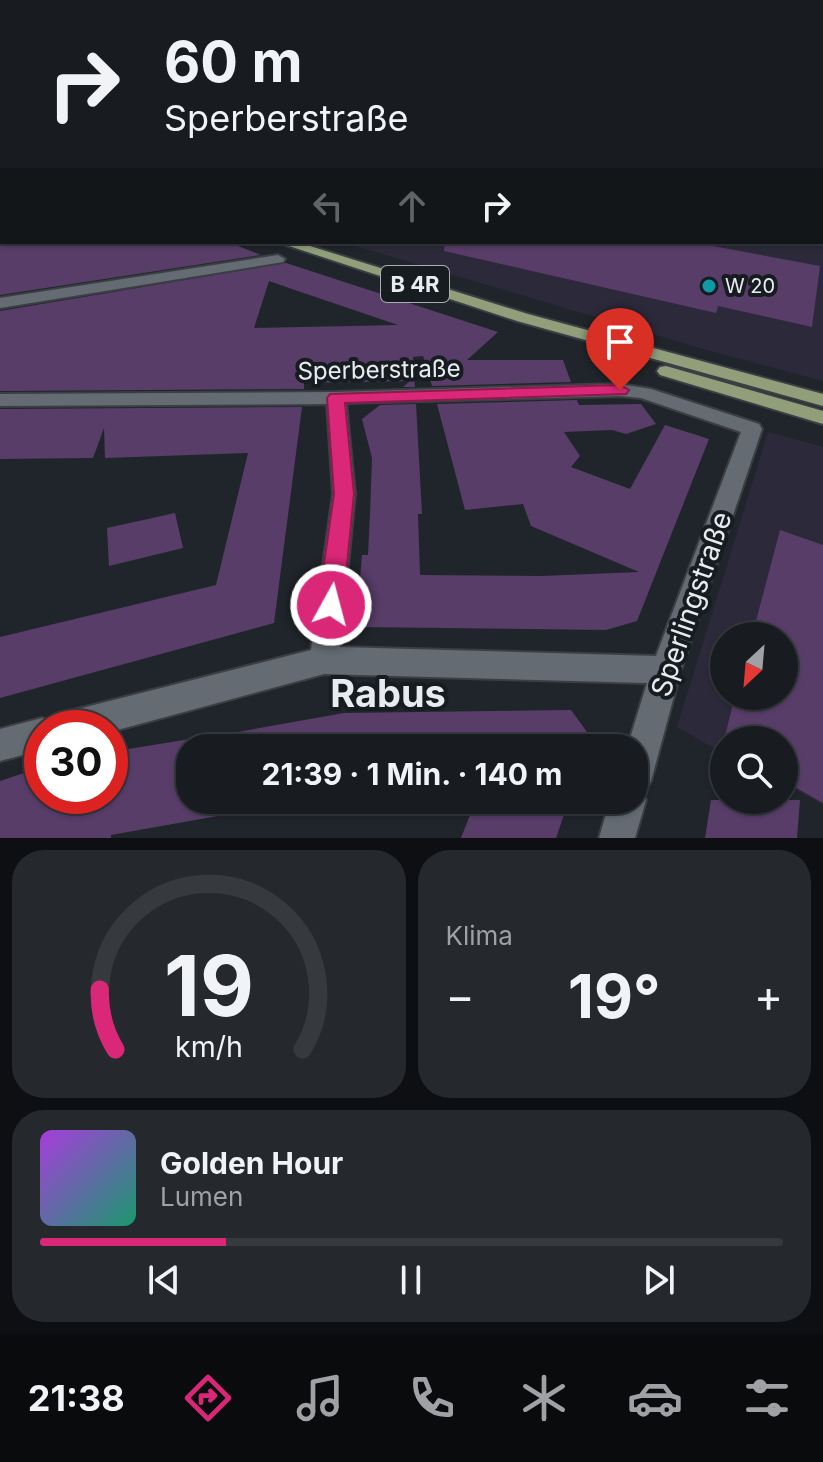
<!DOCTYPE html>
<html lang="de">
<head>
<meta charset="utf-8">
<style>
	body { margin:0; font-family:Inter,sans-serif; background:#25292d; color:#f1f3f6; height:100vh; display:flex; flex-direction:column; font-size:30px; white-space:nowrap }
	* { box-sizing:border-box; margin:0 }
	p { font-size:26px; color:#9fa1a5 }
	.icon { flex:none; width:44px; height:44px; fill:none; stroke:currentColor; stroke-width:2; stroke-linecap:round; stroke-linejoin:round }
	.map { position:relative; height:838px; overflow:hidden }
	.panel { display:flex; flex-direction:column; gap:12px; padding:12px; background:#0d0f12; flex:1 }
	.panel>* { flex:none }
	.banner { position:absolute; left:0px; top:0px; width:824px; height:244px; box-shadow:0 2px 6px #0004,0 0 0 2px #363a3e; background:#181c20; color:#f1f3f6; overflow:hidden }
	.needle { width:52px; rotate:206deg }
	.controls { position:absolute; left:710px; top:622px; display:grid; gap:16px }
	.controls a { display:grid; place-items:center; width:88px; height:88px; border-radius:50%; background:#181c20; box-shadow:0 2px 6px #0004,0 0 0 2px #363a3e; font-size:40px }
	.speed { position:absolute; left:24px; top:710px; display:flex; gap:16px; font-size:40px; font-weight:700; text-align:center }
	.speed>* { display:grid; place-content:center; width:104px; height:104px; border-radius:50%; background:#181c20; box-shadow:0 2px 6px #0004,0 0 0 2px #363a3e; line-height:1 }
	.speed .limit { border:12px solid #d22; background:#fff; color:#111 }
	.pin { position:absolute; display:grid; place-items:center; width:68px; height:68px; color:#fff; margin:-82px -34px; border-radius:50% 50% 50% 0; rotate:-45deg; box-shadow:0 0 8px #0007 }
	.pin .icon { rotate:45deg }
	.me { position:absolute; width:88px; margin:-44px; rotate:7deg; stroke-linejoin:round; filter:drop-shadow(0 0 6px #0008) }
	.turn { display:flex; align-items:center; gap:28px; height:168px; padding:0 32px; font-size:36px }
	.turn .icon { width:104px; height:104px; stroke-width:2.5 }
	.turn b { display:block; font-size:56px; line-height:68px }
	.lanes { display:flex; align-items:center; height:76px; padding:0 32px; background:#0003; justify-content:center; gap:40px; direction:ltr }
	.lanes .off { opacity:.35 }
	.big { font-size:60px; font-weight:700; line-height:1.1 }
	.panel .card { flex:1; display:flex; flex-direction:column; justify-content:center; gap:12px; min-width:0; padding:0 28px; border-radius:32px; background:#25292d }
	.panel .dial { align-items:center; gap:0 }
	.dial svg { height:208px; overflow:visible; fill:none; stroke:#363a3e; stroke-width:7; stroke-linecap:round; text-anchor:middle }
	.dial text { fill:#f1f3f6; stroke:none }
	.song { display:flex; align-items:center; gap:24px }
	.cover { width:96px; height:96px; border-radius:12px; background:linear-gradient(135deg,hsl(280 70% 55%),hsl(160 70% 35%)) }
	.played { height:8px; border-radius:4px; background:linear-gradient(90deg,#db2777 25%,#363a3e 25%) }
	.keys { display:flex; justify-content:space-around; direction:ltr }
	.heat { display:flex; justify-content:space-between; align-items:center; font-size:44px; direction:ltr }
	.panel .tiles { flex:1; display:grid; gap:12px; grid-template-columns:1fr 1fr }
	.card:last-child { grid-column:span 2 }
	.trip { position:absolute; left:176px; top:734px; width:472px; height:80px; border-radius:32px; background:#181c20; box-shadow:0 2px 6px #0004,0 0 0 2px #363a3e; font-weight:700; line-height:80px; text-align:center }
	.menu { display:flex; height:128px; justify-content:space-around; align-items:center; background:#0a0b0d; color:#9fa1a5 }
	.menu .icon { width:56px; height:56px }
	.menu .current { color:#db2777 }
	.menu b { font-size:36px; color:#f1f3f6 }
	.map>svg:first-child { display:block }
	.industrial { fill:#2c293a; fill-rule:evenodd }
	.building { fill:#583d69; fill-rule:evenodd }
	.lines { fill:none; stroke-linecap:round; stroke-linejoin:round }
	.street-casing { stroke:#3b3f43; stroke-width:4 }
	.primary-casing { stroke:#3b3f43; stroke-width:4 }
	.street { fill:#646b72; fill-rule:evenodd }
	.primary { fill:#909f7a; fill-rule:evenodd }
	.route { fill:#db2777; stroke:#8e194d; stroke-width:2 }
	.culture-dot { fill:#0f9aa8; stroke:#171c21; stroke-width:3 }
	.labels { text-anchor:middle; stroke-width:8; stroke-linejoin:round; paint-order:stroke }
	.far-poi-label { font-size:20px; fill:#e8ebef; stroke:#171c21; text-anchor:start }
	.shield { fill:#171c21; stroke:#a9adb1; stroke-width:2 }
	.shield-label { font-size:22px; font-weight:bold; fill:#e8ebef }
	.street-label { font-size:24px; fill:#e8ebef; stroke:#171c21 }
	.near-street-label { font-size:28px; fill:#e8ebef; stroke:#171c21 }
	.near-district-label { font-size:38px; font-weight:bold; fill:#e8ebef; stroke:#171c21 }
</style>
</head>
<body>
<div class="map">
<svg width="823" height="838" viewBox="0 0 823 838">
	<rect width="100%" height="100%" fill="#20252b"/>
	<!-- industrial -->
	<path class="industrial" d="M823,113V381L707,350L342,242H822Z
		M768,432L823,447V805L784,783V740H724V754L677,727ZM724,636H784V696H724Z"/>
	<!-- building -->
	<path class="building" d="M0,242H228L261,255L0,295Z
		M445,242H692L820,266L812,327L718,306L716,313L444,251Z
		M286,263L498,332L467,360H563L571,382L432,386L423,356L413,357L415,387H403L410,381L304,383V389L0,391V311ZM269,281L289,288L398,325L254,328Z
		M577,400L579,405L641,404L656,424L626,434L612,430L564,432L580,456L571,467L630,489L665,425L709,439L637,621L606,630L356,627L362,555H368L370,514L372,458L362,419L380,405L416,404L422,514H418L420,575L541,576L639,572L531,526L523,504L465,510L437,404Z
		M302,407L274,623L0,698V637L216,585L248,453L105,458L104,428L93,458L0,459V409Z
		M175,513L183,548L109,566L107,528Z
		M780,530L823,545V803L784,781V740H724L735,696H784V636H752Z
		M571,710L590,736L586,748H211L210,737L344,713Z
		M190,739V800H245L246,811L111,835V838H0V781L42,767V796H110V752Z
		M476,800H569L556,838H461Z
		M711,800H800L797,838H705Z"/>
	<g class="lines">
		<!-- street casing -->
		<g class="street-casing">
			<path id="street" d="M0,155H2V161H0Z
				M0,200H2V206H0Z
				M2,228V237L0,238V229Z
				M278,255L285,259L283,262L0,308V298Z
				M620,384L651,389L759,424L762,429L681,670L651,781L643,794L646,800L635,838H599L610,800H634V748H627L647,683L324,674L110,732V728H42V750L0,761V729L42,718L52,722L55,717L66,712L311,650L333,494L327,404L0,406V394L336,392ZM620,396L641,398L741,432L656,656L340,647L355,494L346,403Z"/>
		</g>
		<!-- primary casing -->
		<g class="primary-casing">
			<path id="primary" d="M0,132L2,133V139L0,138Z
				M277,242H297L528,314L823,394V406L517,321Z
				M666,366L823,411V424L660,375L657,371L660,367Z"/>
		</g>
		<!-- street -->
		<use href="#street" class="street"/>
		<!-- primary -->
		<use href="#primary" class="primary"/>
	</g>
	<!-- sky -->
	<linearGradient id="sky" x2="0" y2="1"><stop stop-color="#121418"/><stop offset="0.49" stop-color="#3c4655"/><stop offset="1" stop-color="#3c4655" stop-opacity="0"/></linearGradient>
	<rect width="823" height="230" fill="url(#sky)"/>
	<!-- route -->
	<path class="route" d="M620,385L629,390L626,394L345,403L354,494L343,605L339,612L331,615L322,612L318,605L334,494L327,398L330,394Z"/>
	<!-- markers -->
	<circle class="culture-dot" cx="709" cy="286" r="8"/>
	<g class="labels">
		<!-- far-poi labels -->
		<g class="far-poi-label">
			<text x="725" y="293">W 20</text>
		</g>
		<!-- shield labels -->
		<rect class="shield" x="381" y="266" width="68" height="36" rx="6"/>
		<g class="shield-label">
			<text x="415" y="292">B 4R</text>
		</g>
		<!-- street labels -->
		<g class="street-label">
			<text transform="translate(379 370) rotate(-1)" y="8">Sperberstraße</text>
		</g>
		<!-- near-street labels -->
		<g class="near-street-label">
			<text transform="translate(691 604) rotate(-71)" y="10">Sperlingstraße</text>
		</g>
		<!-- near-district labels -->
		<g class="near-district-label">
			<text x="388" y="707">Rabus</text>
		</g>
	</g>
</svg>
<div class="controls">
<a><svg class="needle" viewBox="-14 -14 28 28"><path d="M0-13l5 13h-10z" fill="#e53935"/><path d="M0 13l5-13h-10z" fill="#9fa1a5"/></svg></a>
<a><svg class="icon" aria-label="search" viewBox="0 0 24 24"><circle cx="10" cy="10" r="6"/><path d="M15 15l6 6"/></svg></a>
</div>
<div class="speed"><div class="limit">30</div></div>
<div class="pin" style="left:620px;top:390px;background:#d93025"><svg class="icon" aria-label="arrive" viewBox="0 0 24 24"><path d="M6 21V4h12l-3 4 3 4H6"/></svg></div>
<svg class="me" style="left:331px;top:605px" viewBox="-20 -20 40 40"><circle r="17" fill="#db2777" stroke="#fff" stroke-width="3"/><path d="M0-11L8 9 0 5-8 9z" fill="#fff"/></svg>
<div class="trip">21:39 · 1 Min. · 140 m</div>
<div class="banner">
<div class="turn"><svg class="icon" aria-label="right" viewBox="0 0 24 24"><path d="M7 20v-9h11M14 6l5 5-5 5"/></svg><div><b>60 m</b>Sperberstraße</div></div>
<div class="lanes"><svg class="icon off" aria-label="left" viewBox="0 0 24 24"><path d="M17 20v-9H6M10 6l-5 5 5 5"/></svg><svg class="icon off" aria-label="ahead" viewBox="0 0 24 24"><path d="M12 20V5M6 11l6-6 6 6"/></svg><svg class="icon" aria-label="right" viewBox="0 0 24 24"><path d="M7 20v-9h11M14 6l5 5-5 5"/></svg></div>
</div>
</div>
<section class="panel">
<div class="tiles">
<div class="card dial"><svg viewBox="0 0 100 80">
<path d="M14 69A42 42 0 1 1 86 69"/>
<path d="M14 69A42 42 0 0 1 8 46" stroke="#db2777"/>
<text x="50" y="56" font-size="32" font-weight="700">19</text>
<text x="50" y="72" font-size="11">km/h</text>
</svg></div>
<div class="card"><p>Klima</p>
<div class="heat"><a>−</a><b class="big">19°</b><a>+</a></div>
</div>
<div class="card">
<div class="song"><i class="cover"></i><div><b>Golden Hour</b><p>Lumen</p></div></div>
<div class="played"></div>
<div class="keys"><svg class="icon" aria-label="previous" viewBox="0 0 24 24"><path d="M18 5L8 12l10 7zM5 5v14"/></svg><svg class="icon" aria-label="pause" viewBox="0 0 24 24"><path d="M8 5v14M16 5v14"/></svg><svg class="icon" aria-label="next" viewBox="0 0 24 24"><path d="M6 5l10 7-10 7zM19 5v14"/></svg></div>
</div>
</div>
</section>
<nav class="menu">
<b>21:38</b>
<svg class="icon current" aria-label="directions" viewBox="0 0 24 24"><path d="M12 3l9 9-9 9-9-9zM9 14v-3h6M13 9l2 2-2 2"/></svg>
<svg class="icon" aria-label="music" viewBox="0 0 24 24"><path d="M9 18V5l10-2v13"/><circle cx="6" cy="18" r="3"/><circle cx="16" cy="16" r="3"/></svg>
<svg class="icon" aria-label="phone" viewBox="0 0 24 24"><path d="M5 4h4l2 5-3 2q2 4 5 5l2-3 5 2v4C11 20 4 13 5 4z"/></svg>
<svg class="icon" aria-label="climate" viewBox="0 0 24 24"><path d="M12 3v18M4 7l16 10M4 17L20 7"/></svg>
<svg class="icon" aria-label="car" viewBox="0 0 24 24"><path d="M5 17H2v-5l4-1 3-4h7l3 4 3 1v5h-3M9 17h6M6 11h13"/><circle cx="7" cy="17" r="2"/><circle cx="17" cy="17" r="2"/></svg>
<svg class="icon" aria-label="filters" viewBox="0 0 24 24"><path d="M4 7h16M4 17h16"/><circle cx="9" cy="7" r="2"/><circle cx="15" cy="17" r="2"/></svg>
</nav>
</body>
</html>
